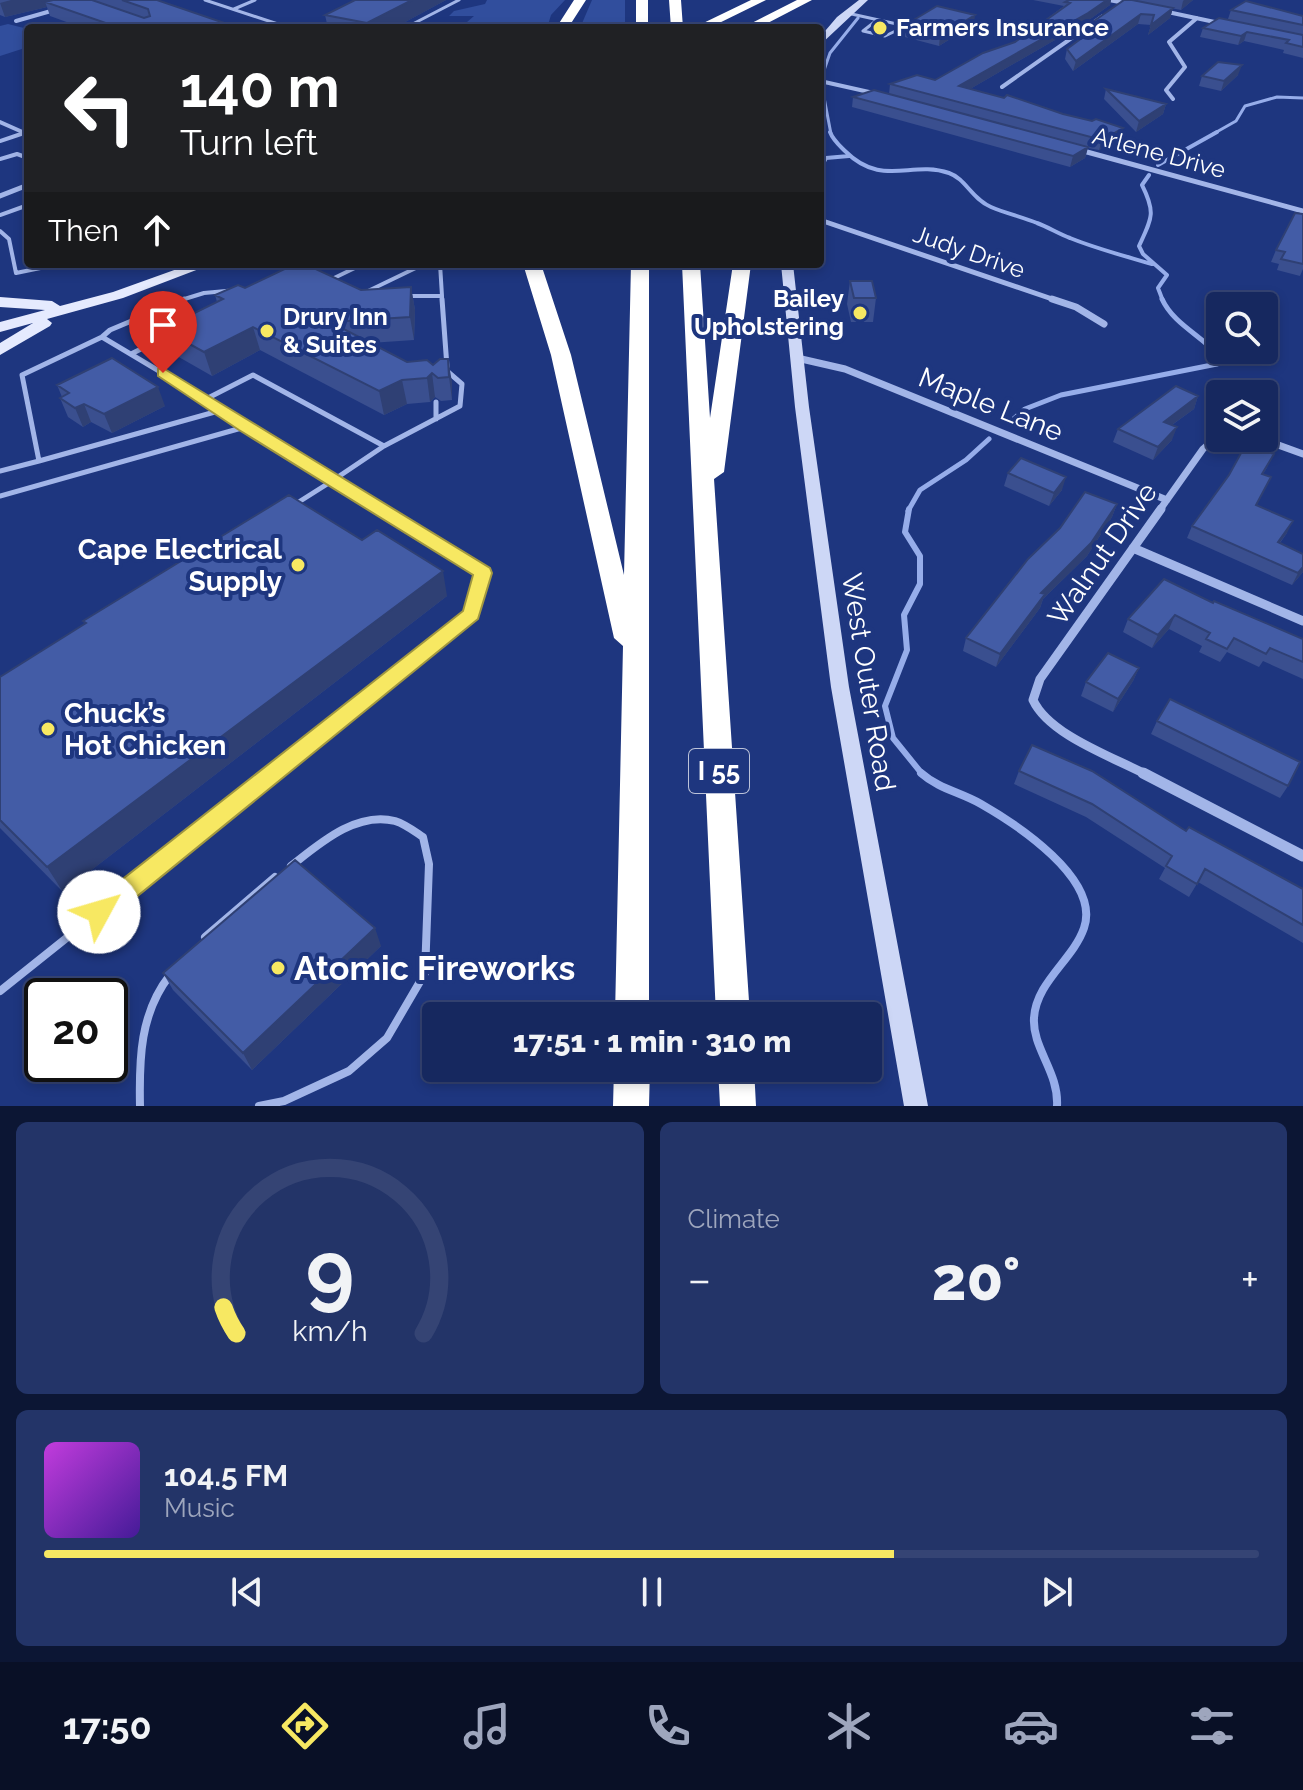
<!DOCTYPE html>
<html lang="en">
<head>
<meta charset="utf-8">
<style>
	body { margin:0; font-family:Raleway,sans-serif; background:#233468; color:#f1f3f6; height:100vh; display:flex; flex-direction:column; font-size:30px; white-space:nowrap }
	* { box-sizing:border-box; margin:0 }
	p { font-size:26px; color:#9ea6bd }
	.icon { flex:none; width:44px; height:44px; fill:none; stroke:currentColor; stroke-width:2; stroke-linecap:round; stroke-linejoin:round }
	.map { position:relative; height:1106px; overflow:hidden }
	.side { display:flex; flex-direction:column; gap:16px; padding:16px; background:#0c1634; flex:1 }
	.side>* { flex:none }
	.guide { position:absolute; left:24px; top:24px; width:800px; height:244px; border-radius:8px; box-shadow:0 4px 12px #0003,0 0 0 2px #354474; background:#202124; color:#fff; overflow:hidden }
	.fabs { position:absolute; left:1206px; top:292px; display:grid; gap:16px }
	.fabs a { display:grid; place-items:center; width:72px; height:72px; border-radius:8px; background:#16285f; box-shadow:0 4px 12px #0003,0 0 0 2px #354474; font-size:40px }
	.speed { position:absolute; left:24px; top:978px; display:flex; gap:16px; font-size:40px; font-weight:700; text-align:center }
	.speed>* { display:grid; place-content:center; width:104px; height:104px; border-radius:50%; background:#16285f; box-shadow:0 4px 12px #0003,0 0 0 2px #354474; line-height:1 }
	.speed .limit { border:4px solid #111; border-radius:12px; background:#fff; color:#111 }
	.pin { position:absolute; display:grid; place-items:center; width:68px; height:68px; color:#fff; margin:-82px -34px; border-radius:50% 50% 50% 0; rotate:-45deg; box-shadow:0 0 8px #0007 }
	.pin .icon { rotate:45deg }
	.me { position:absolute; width:88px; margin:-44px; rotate:51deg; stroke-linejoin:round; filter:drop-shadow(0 0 6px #0008) }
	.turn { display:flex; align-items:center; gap:28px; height:168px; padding:0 24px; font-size:36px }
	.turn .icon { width:104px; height:104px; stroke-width:2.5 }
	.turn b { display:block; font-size:56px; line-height:68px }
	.then { display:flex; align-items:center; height:76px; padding:0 24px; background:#0003; gap:16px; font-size:30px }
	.big { font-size:60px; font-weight:800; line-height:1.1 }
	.side .tile { flex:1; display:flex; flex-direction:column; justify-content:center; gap:12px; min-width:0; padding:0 28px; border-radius:12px; background:#233468 }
	.side .dial { align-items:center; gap:0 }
	.dial svg { height:208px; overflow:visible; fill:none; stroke:#354474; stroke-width:7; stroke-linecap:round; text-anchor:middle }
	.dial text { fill:#f1f3f6; stroke:none }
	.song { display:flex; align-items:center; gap:24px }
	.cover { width:96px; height:96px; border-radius:12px; background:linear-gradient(135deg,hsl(290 70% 55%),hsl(260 70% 35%)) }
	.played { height:8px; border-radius:4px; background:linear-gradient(90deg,#f7e862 70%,#354474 70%) }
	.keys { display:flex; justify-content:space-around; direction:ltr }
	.heat { display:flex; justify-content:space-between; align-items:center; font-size:44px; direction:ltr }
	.side .tiles { flex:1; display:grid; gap:16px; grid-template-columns:1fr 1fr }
	.tile:last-child { grid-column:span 2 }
	.trip { position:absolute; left:422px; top:1002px; width:460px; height:80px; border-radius:8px; background:#16285f; box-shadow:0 4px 12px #0003,0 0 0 2px #354474; font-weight:800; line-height:80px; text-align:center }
	.dock { display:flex; height:128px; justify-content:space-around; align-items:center; background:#091026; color:#9ea6bd }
	.dock .icon { width:56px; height:56px }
	.dock .current { color:#f7e862 }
	.dock b { font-size:36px; color:#f1f3f6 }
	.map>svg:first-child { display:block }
	.green { fill:#314e9d }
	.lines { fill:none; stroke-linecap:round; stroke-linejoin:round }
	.stream-far4 { stroke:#96adea; stroke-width:3 }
	.stream-far3 { stroke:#96adea; stroke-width:4 }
	.stream-far2 { stroke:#96adea; stroke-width:5 }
	.stream-far1 { stroke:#96adea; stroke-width:6 }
	.stream { stroke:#96adea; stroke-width:8 }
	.lane-far4 { stroke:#a2b5e8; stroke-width:3 }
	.lane-far3 { stroke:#a2b5e8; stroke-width:4 }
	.lane-far2 { stroke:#a2b5e8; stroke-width:5 }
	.lane-far1 { stroke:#a2b5e8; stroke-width:6 }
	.lane { stroke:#a2b5e8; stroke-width:8 }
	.street-far4 { stroke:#a2b5e8; stroke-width:4 }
	.street-far3 { stroke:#a2b5e8; stroke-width:5 }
	.street-far2 { stroke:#a2b5e8; stroke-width:7 }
	.street-far1 { stroke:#a2b5e8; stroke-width:9 }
	.street { stroke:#a2b5e8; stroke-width:11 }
	.secondary { fill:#cdd7f6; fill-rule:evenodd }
	.primary { fill:#e5eafe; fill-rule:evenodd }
	.highway { fill:#fff; fill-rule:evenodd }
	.wall { fill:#3a4f8f }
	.shaded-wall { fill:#2f4074 }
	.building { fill:#435ca6; stroke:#2f4074; stroke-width:2 }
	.route { fill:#f7e862; stroke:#a19740; stroke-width:2 }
	.poi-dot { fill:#f7e862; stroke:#1e367f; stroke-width:3 }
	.labels { text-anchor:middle; stroke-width:8; stroke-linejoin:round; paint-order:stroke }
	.far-poi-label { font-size:24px; font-weight:bold; fill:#fff; stroke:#1e367f; text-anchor:start }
	.far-street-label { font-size:24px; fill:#fff; stroke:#1e367f }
	.shield { fill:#1e367f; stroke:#bcc3d9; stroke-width:2 }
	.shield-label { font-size:26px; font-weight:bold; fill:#fff }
	.street-label { font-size:28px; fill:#fff; stroke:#1e367f }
	.poi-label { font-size:28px; font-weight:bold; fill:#fff; stroke:#1e367f; text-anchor:end }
	.near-poi-label { font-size:34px; font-weight:bold; fill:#fff; stroke:#1e367f; text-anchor:start }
</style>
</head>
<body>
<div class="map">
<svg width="1303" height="1106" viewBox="0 0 1303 1106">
	<rect width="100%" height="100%" fill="#1e367f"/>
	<!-- green -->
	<path class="green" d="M487,0H565L551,15L547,28H460L474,16H449L454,11L485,4Z
		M592,0H625V28H580Z
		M8,24L28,29V47L0,56V26Z"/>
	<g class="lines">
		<!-- stream-far4 -->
		<path class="stream-far4" d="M822,76L830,53L858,18
			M822,87L831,134
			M1213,134L1236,121L1245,106L1277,97L1303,98"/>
		<!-- stream-far3 -->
		<path class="stream-far3" d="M830,132C833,140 839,145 845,151C882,188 911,160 949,173C966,179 971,198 991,207C1005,213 1022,217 1037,223C1048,227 1059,234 1070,238C1097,249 1125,256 1152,264
			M1158,165L1217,132
			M820,169L826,158L849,156
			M1149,175L1142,185C1156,213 1152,218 1139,246L1143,254L1167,275L1158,288L1163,301"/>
		<!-- stream-far2 -->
		<path class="stream-far2" d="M1009,423L1025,409L1061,395L1217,364L1221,358C1203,336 1174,325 1162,299
			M908,511L920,490L966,460L989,439"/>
		<!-- stream-far1 -->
		<path class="stream-far1" d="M909,509L905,532L920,556V584L904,615L907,650L885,706L893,738L923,775"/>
		<!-- stream -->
		<path class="stream" d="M921,773C939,789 960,792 981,804C1016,824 1101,879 1084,928C1073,960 1036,982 1034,1018C1032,1048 1059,1072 1057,1106"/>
		<!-- lane-far4 -->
		<path class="lane-far4" d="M205,0L290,28
			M234,9L255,0
			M847,13L906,26
			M877,20L863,31L885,36L906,26
			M405,28L459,0"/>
		<!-- lane-far3 -->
		<path class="lane-far3" d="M0,141L24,133
			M0,159L17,154L28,158
			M0,215L28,205
			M0,231L9,239L16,273L60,264
			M266,264L289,270
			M440,264L442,296
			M330,280L363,264
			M366,292L424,264
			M405,296H442V301
			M178,301L204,293L237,290"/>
		<!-- lane-far2 -->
		<path class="lane-far2" d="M442,299L447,367
			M102,337L110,330L184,299
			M131,354L171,334
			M206,399L245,427
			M436,402V419
			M39,461L222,410
			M0,471L39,461L22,375L102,337L206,399L253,375L384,446
			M0,496L245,427L332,481L294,505
			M381,511L332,481L384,446L460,406L462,384L447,371"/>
		<!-- lane-far1 -->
		<path class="lane-far1" d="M270,775L471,614L483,573L378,509"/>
		<!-- lane -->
		<path class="lane" d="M205,937L275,877
			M0,991L273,773
			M140,1106C139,1059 140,1013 170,975
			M259,1106L284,1101L349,1071L387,1038L425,973L429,864L423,837C414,831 405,824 395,821C356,811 319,844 291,866"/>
		<!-- street-far4 -->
		<path class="street-far4" d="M1109,0L1130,4
			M1163,11L1224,24
			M16,21L58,9
			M820,81L878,94
			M1002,87L1103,16
			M1173,99L1166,90L1185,67L1169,42L1197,18
			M0,122L27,134"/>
		<!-- street-far3 -->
		<path class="street-far3" d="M23,132L28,134
			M1076,149L1303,211
			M0,196L28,185
			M820,220L1058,301"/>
		<!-- street-far2 -->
		<path class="street-far2" d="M1052,299L1076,307L1104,324
			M797,358L845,369L1167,500
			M1259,438L1303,454
			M1159,511L1203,449L1220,434"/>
		<!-- street-far1 -->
		<path class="street-far1" d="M1133,548L1303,621
			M1147,775C1113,757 1049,735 1033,700L1040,679L1161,509"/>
		<!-- street -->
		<path class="street" d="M1143,773L1303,856"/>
		<!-- secondary -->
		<path class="secondary" d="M859,0H868L820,45V37L837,17Z
			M781,264H793L809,407L849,687L928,1106H904L831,687L795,407Z"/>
		<!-- primary -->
		<path class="primary" d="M191,264H212L123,298L47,319L52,323L50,326L0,355V343L33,323L0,332V322L45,310L0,307V297L52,301L60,306L113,292Z"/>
		<!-- highway -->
		<path class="highway" d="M574,0H586L568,28H556Z
			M636,0H648V28H636Z
			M669,0H681L683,28H671Z
			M751,0H766L709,28H693Z
			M797,0H812L758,28H742Z
			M523,264H541L571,355L624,575L631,264H649V1016H615L623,646L614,638L551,355Z
			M682,264H700L710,418L733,264H751L724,472L714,479L750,1016H716Z
			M614,1068H650L649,1106H613Z
			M718,1068H754L756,1106H720Z"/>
	</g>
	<!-- wall -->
	<path class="wall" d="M0,0H157L239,28H83L50,16L47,7L5,17L0,15Z
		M355,0H446L394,28H328L325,15Z
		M1033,0H1111L1110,5L1086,22L970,89L1063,114L1123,128L1120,138L1099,150L1088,148L1085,158L1070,167L852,107L853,97L889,94L890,84L935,80L1015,42L1064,6Z
		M1124,0H1193L1181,10L1160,6L1173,8L1170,18L1148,35L1151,25L1138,24L1073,71L1065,59L1067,49L1092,30L1094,21Z
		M1231,10L1303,16V58L1283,53L1284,50L1244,41L1238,45L1200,37L1203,28L1228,19Z
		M974,24L939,46L901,36L902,27Z
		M1238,75L1221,91L1199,86L1202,76Z
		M1106,89L1166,104L1163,114L1136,132L1104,99Z
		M1303,214V269L1300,276L1277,270L1279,264L1271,262L1276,250Z
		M850,281L876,298L873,322H851L847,304Z
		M411,287L415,310L414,340L370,343L407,362L433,365L440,359L452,382V400L441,401L435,397L430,402L407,404L384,415L260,350L212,376L170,352L162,329L217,302L215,295L245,288L361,290Z
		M57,385L165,406L112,433L91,422L83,427L68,417L60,398L62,397Z
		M1198,396L1194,409L1172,425V440L1153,460L1113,442L1118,429Z
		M1268,466L1263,474L1257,505L1287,533L1280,543L1303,572L1292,585L1187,538L1192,526Z
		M1008,473L1062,490L1049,506L1004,486Z
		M1117,504L1112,517L1087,556L1043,599L1040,608L996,667L963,651L966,638Z
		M447,596L63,892L0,828V677L85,624L83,621Z
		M1213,603L1303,639V679L1263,661L1259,667L1227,652L1220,662L1199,652L1202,646L1169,629L1152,648L1123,632L1128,619Z
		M1139,668L1133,681L1113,712L1081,696L1086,682Z
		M1157,721L1288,786L1280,798L1151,734Z
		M1019,771L1186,831L1303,889V943L1198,882L1189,897L1159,879L1165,868L1086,817L1014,784Z
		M381,946L252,1070L173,990L163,973Z"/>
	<!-- shaded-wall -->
	<path class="shaded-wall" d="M11,0H73L45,2L47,7L5,17L0,3Z
		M412,0H446L394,28H368L367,23Z
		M1107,0H1111L1110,5L1086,22L958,96L959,86Z
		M1184,0H1193L1181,10L1183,1Z
		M1173,8L1170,18L1148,35L1151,25Z
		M1141,14L1138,24L1073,71L1076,61Z
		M975,15L974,24L939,46L940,36Z
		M1247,32L1244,41L1238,45L1241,36Z
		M1242,65L1238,75L1221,91L1224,81Z
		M1166,104L1163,114L1136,132L1139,121Z
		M1123,128L1120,138L1099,150L1102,140Z
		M1088,147L1085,158L1070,167L1073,156Z
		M411,287L415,310L414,340L410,317Z
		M253,327L260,350L212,376L204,352Z
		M448,359L452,382V400L449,377Z
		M432,373L435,397L430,402L427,378Z
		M402,380L407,404L384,415L379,391Z
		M158,387L165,406L112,433L104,414Z
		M1198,396L1194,409L1159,434L1164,422Z
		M84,404L91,422L83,427L75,408Z
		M1177,427L1172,440L1153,460L1158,447Z
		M1066,477L1062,490L1049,506L1054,493Z
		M1117,504L1112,517L1087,556L1043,599L1040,608L996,667L1000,654L1041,593Z
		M1293,521L1287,533L1271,554L1278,542Z
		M1303,567V572L1292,585L1298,573Z
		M443,571L447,596L63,892L47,867Z
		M1175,615L1169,629L1152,648L1158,635Z
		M1139,668L1133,681L1113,712L1118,699Z
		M375,928L381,946L252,1070L243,1053Z"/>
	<!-- building -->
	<path class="building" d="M53,0H92L144,18L150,16L148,9L122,0H157L239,28H120L45,2Z
		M355,0H412L367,23L325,15Z
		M1069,0H1107L1088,13L959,86L1004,98L1007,95L1063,114L1092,121L1096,119L1123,128L1102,140L890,84L917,75L935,80L983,53L1015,42L1070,3L1065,2Z
		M1124,0H1132L1173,8L1151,25L1154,15L1141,14L1076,61L1067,49L1098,26L1094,21Z
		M1246,1L1303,16V25L1231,10Z
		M937,6L975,15L940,36L902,27Z
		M1219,18L1303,35V47L1286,43L1289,40L1247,32L1241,36L1203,28Z
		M1218,62L1242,65L1224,81L1202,76Z
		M1106,89L1166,104L1139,121Z
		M874,90L1088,147L1073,156L853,97Z
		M1295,213L1303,214V264L1281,259L1285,252L1276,250Z
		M295,264H305L361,290L411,287L410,317L330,322L407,362L427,360L433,365L440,359H448L449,377L438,378L432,373L427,378L402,380L379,391L253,327L204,352L162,329L223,299L215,295L238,285L245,288Z
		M850,281H872L876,298H854Z
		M112,358L158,387L104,414L84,404L75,408L60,398L69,393L57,385Z
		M1176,386L1198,396L1164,422L1177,427L1158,447L1118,429Z
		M1246,444L1274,454L1262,474L1271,477L1256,505L1293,521L1278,542L1303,554V567L1298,573L1192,526L1229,475Z
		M1021,458L1066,477L1054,493L1008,473Z
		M1085,492L1117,504L1091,543L1041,593L1045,594L1000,654L966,638L1028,559L1060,528Z
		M289,495L362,540L377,530L443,571L47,867L0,820V677L86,623L83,621Z
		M1164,579L1213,603L1214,601L1303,639V662L1270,648L1266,654L1234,638L1227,649L1206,639L1210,633L1175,615L1158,635L1128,619Z
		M1108,653L1139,668L1118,699L1086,682Z
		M1170,699L1300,762L1288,786L1157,721Z
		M1032,745L1092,771L1186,831L1189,827L1303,889V925L1205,869L1197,884L1166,866L1172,856L1092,804L1019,771Z
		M295,860L375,928L243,1053L163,973Z"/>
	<!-- route -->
	<path class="route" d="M163,368L490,568L492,573L478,619L108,920L99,923L91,920L87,912L91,904L463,611L473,575L239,430L158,376V369Z"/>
	<!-- markers -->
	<g class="poi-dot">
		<circle cx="880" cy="28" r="8"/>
		<circle cx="860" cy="313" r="8"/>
		<circle cx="267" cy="331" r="8"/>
		<circle cx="298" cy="565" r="8"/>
		<circle cx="48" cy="729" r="8"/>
		<circle cx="278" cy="968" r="8"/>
	</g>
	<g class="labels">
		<!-- far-poi labels -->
		<g class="far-poi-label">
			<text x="896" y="36">Farmers Insurance</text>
			<text x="844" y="307" text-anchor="end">Bailey<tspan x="844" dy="28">Upholstering</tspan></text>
			<text x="283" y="325">Drury Inn<tspan x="283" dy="28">&amp; Suites</tspan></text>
		</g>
		<!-- far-street labels -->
		<g class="far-street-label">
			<text transform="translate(1159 153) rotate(15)" y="8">Arlene Drive</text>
			<text transform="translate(969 252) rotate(19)" y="8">Judy Drive</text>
		</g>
		<!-- shield labels -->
		<rect class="shield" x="689" y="749" width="60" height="44" rx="6"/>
		<g class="shield-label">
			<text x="719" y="780">I 55</text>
		</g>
		<!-- street labels -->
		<g class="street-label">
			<text transform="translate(991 404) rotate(22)" y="10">Maple Lane</text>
			<text transform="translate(1102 554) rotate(-55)" y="10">Walnut Drive</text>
			<text transform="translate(869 682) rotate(81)" y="10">West Outer Road</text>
		</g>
		<!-- poi labels -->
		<g class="poi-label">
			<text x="282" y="559">Cape Electrical<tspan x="282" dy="32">Supply</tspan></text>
			<text x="64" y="723" text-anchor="start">Chuck’s<tspan x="64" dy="32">Hot Chicken</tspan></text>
		</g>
		<!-- near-poi labels -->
		<g class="near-poi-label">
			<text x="294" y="980">Atomic Fireworks</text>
		</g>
	</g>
</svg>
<div class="fabs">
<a><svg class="icon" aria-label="search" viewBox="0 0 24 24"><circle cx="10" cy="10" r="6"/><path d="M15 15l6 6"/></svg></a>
<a><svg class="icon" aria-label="layers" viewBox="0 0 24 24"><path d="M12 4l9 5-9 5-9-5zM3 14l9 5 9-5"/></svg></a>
</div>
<div class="speed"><div class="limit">20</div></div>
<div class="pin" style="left:163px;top:373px;background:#d93025"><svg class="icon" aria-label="arrive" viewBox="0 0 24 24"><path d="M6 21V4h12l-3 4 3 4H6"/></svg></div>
<svg class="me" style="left:99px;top:912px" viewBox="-20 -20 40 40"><circle r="19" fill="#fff"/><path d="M0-13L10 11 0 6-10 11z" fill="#f7e862"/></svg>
<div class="trip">17:51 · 1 min · 310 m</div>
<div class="guide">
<div class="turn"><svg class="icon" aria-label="left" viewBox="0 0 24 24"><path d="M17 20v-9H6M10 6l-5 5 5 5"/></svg><div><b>140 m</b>Turn left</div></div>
<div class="then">Then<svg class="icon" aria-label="ahead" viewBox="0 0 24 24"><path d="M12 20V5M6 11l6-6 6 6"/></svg></div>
</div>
</div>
<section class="side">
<div class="tiles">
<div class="tile dial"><svg viewBox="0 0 100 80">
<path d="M14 69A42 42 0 1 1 86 69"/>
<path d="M14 69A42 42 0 0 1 9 59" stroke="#f7e862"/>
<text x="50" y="56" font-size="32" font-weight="700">9</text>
<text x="50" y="72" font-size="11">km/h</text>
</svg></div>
<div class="tile"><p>Climate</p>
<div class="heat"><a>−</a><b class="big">20°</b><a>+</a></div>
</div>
<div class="tile">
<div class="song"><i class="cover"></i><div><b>104.5 FM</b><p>Music</p></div></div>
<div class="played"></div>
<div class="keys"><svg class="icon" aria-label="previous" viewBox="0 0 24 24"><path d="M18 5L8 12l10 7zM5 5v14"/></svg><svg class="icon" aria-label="pause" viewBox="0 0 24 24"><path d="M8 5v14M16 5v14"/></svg><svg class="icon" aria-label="next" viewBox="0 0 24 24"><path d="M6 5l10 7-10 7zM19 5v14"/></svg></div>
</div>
</div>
</section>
<nav class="dock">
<b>17:50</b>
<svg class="icon current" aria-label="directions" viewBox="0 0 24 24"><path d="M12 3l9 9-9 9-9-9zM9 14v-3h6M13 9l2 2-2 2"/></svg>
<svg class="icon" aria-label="music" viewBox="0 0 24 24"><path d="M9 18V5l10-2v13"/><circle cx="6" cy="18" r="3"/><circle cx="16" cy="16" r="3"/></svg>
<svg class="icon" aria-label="phone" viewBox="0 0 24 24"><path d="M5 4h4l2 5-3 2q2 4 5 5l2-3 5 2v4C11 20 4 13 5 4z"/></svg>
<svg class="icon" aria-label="climate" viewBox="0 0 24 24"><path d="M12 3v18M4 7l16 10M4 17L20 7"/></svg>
<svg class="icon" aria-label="car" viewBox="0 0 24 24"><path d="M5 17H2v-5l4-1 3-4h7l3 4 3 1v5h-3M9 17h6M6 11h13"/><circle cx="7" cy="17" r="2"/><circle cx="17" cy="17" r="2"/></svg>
<svg class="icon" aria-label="filters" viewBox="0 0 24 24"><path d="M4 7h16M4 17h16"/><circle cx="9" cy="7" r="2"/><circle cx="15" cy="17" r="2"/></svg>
</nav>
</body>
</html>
